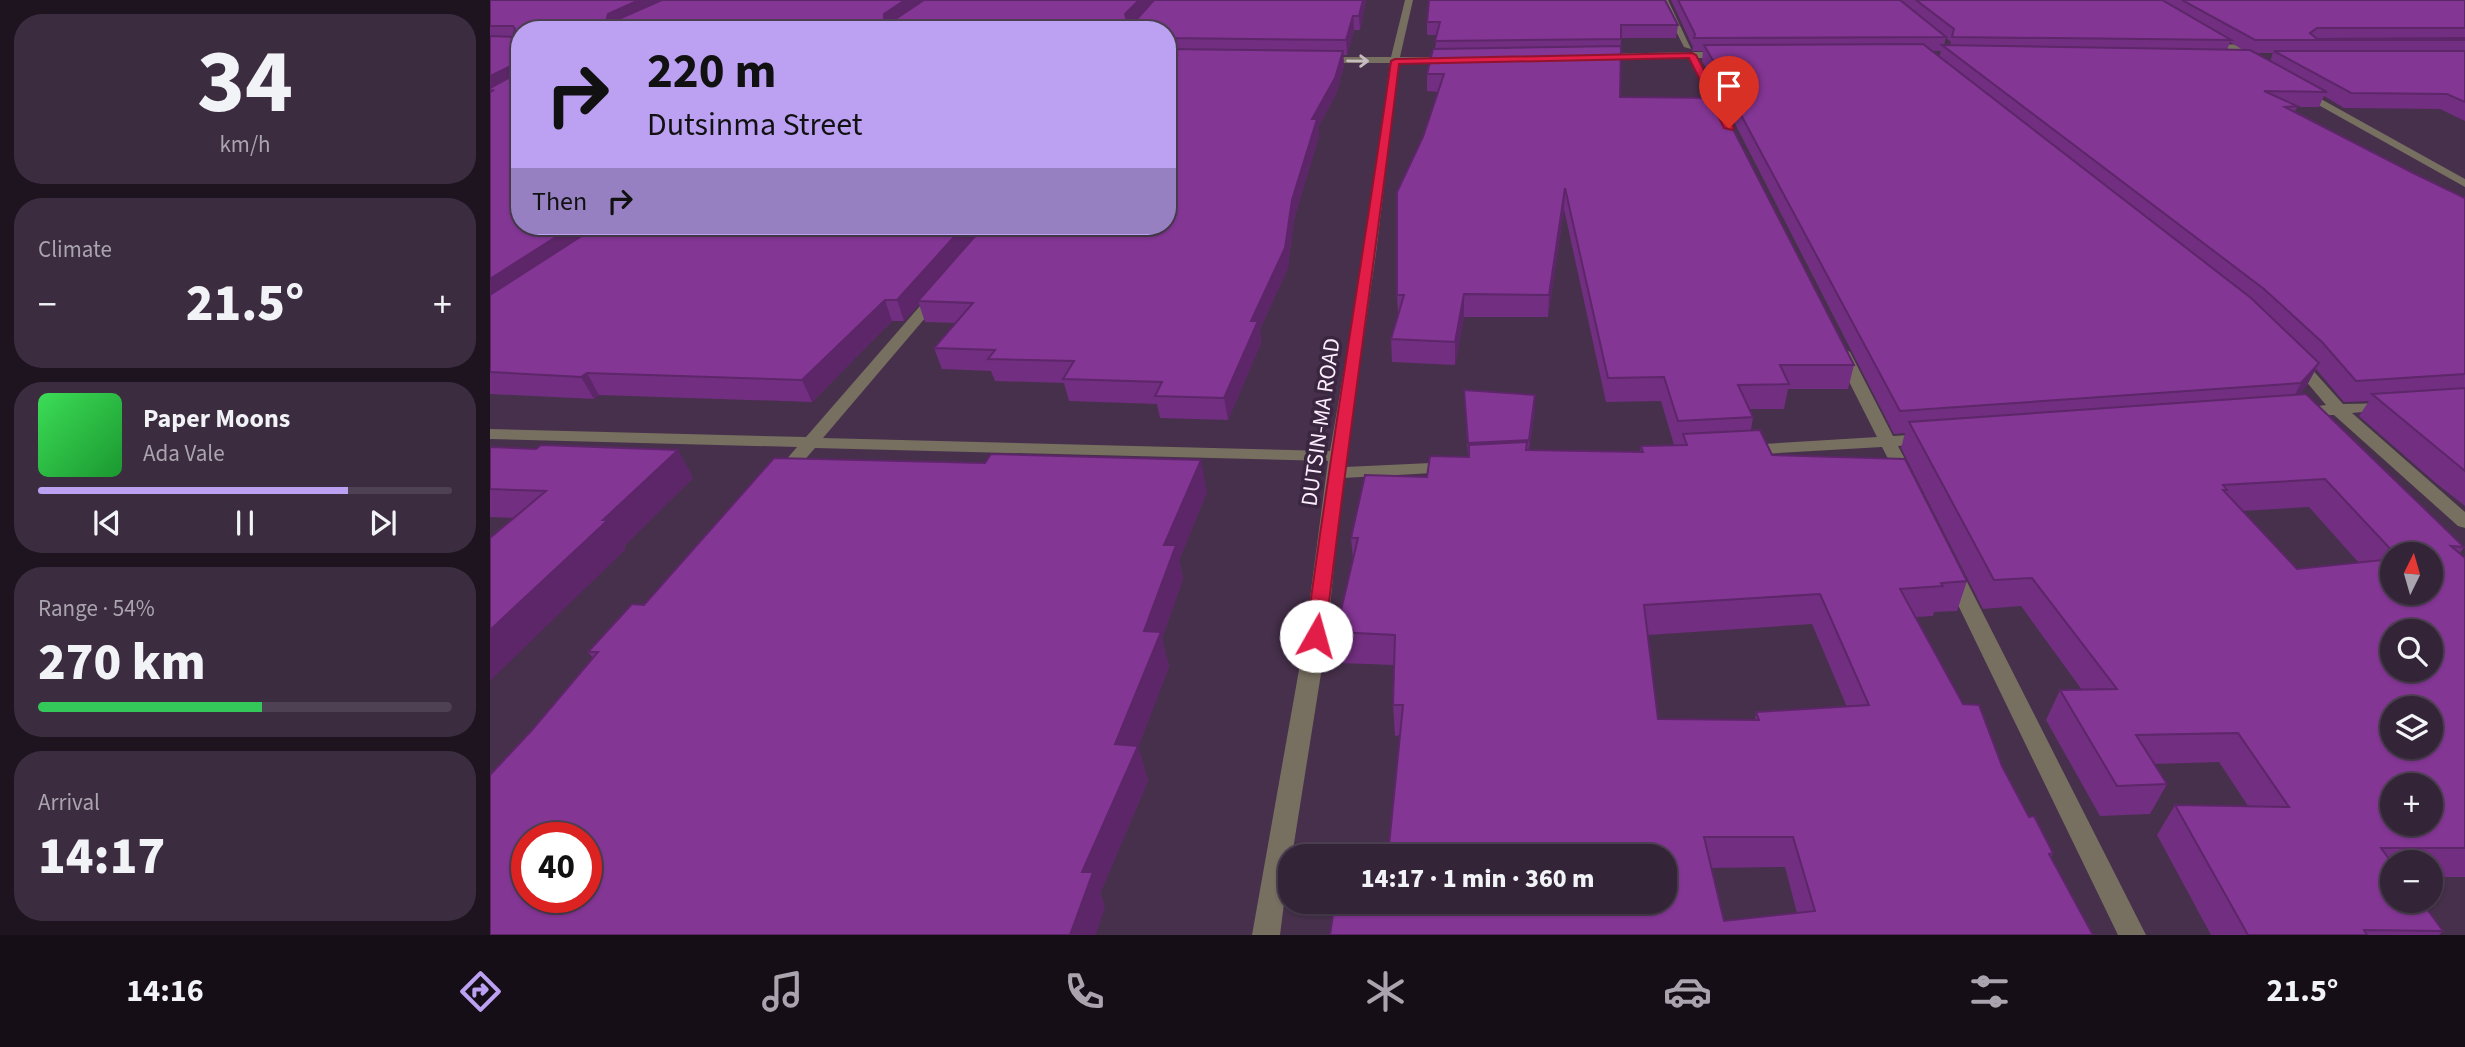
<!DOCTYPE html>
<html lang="en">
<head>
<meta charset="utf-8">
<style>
	body { margin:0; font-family:"Source Sans 3",sans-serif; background:#3c2c40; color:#f1f3f6; height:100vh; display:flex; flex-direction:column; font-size:26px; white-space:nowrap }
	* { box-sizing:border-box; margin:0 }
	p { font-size:23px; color:#a9a4ae }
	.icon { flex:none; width:38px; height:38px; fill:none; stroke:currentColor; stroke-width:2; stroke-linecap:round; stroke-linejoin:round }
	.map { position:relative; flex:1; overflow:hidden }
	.drawer { display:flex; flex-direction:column; gap:14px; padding:14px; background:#1d141f; width:490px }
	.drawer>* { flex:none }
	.top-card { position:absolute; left:21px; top:21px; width:665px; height:214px; border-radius:28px; box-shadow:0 2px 5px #0004,0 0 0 2px #4e4153; background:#bca0f2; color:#111; overflow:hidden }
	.needle { width:46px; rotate:5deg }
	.tools { position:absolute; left:1890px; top:542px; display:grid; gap:14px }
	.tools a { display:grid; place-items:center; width:63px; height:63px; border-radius:50%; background:#342438; box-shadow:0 2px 5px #0004,0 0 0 2px #4e4153; font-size:35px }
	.speed { position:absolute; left:21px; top:822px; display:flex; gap:14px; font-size:35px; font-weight:700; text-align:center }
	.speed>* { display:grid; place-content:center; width:91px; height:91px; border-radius:50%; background:#342438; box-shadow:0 2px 5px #0004,0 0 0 2px #4e4153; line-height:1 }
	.speed .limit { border:10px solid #d22; background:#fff; color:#111 }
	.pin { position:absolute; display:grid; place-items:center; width:60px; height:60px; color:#fff; margin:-72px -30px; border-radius:50% 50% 50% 0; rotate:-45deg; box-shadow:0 0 7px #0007 }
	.pin .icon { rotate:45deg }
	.me { position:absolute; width:77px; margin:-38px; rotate:7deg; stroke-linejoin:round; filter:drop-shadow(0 0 5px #0008) }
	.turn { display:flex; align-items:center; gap:24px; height:147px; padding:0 21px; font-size:32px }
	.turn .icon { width:91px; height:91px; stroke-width:2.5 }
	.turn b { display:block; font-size:49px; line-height:60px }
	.then { display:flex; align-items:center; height:66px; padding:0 21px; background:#0003; gap:14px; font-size:26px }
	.big { font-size:52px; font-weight:800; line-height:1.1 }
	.drawer .tile { flex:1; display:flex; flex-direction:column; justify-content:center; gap:10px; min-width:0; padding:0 24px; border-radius:28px; background:#3c2c40 }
	.drawer .dial { align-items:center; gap:0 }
	.dial b { font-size:91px; line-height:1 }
	.song { display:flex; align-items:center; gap:21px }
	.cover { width:84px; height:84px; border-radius:10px; background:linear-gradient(135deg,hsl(130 70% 55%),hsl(130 70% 35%)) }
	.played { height:7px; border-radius:4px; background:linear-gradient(90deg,#bca0f2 75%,#4e4153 75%) }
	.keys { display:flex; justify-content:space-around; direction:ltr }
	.heat { display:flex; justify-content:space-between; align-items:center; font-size:38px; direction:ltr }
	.charge { height:10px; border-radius:5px; background:linear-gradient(90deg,#34c759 54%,#4e4153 0) }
	.trip { position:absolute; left:788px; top:844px; width:399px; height:70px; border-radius:28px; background:#342438; box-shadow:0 2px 5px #0004,0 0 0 2px #4e4153; font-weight:800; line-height:70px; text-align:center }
	.tabs { display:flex; height:112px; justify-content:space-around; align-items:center; background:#150e16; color:#a9a4ae }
	.tabs .icon { width:49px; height:49px }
	.tabs .on { color:#bca0f2 }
	.tabs b { font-size:32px; color:#f1f3f6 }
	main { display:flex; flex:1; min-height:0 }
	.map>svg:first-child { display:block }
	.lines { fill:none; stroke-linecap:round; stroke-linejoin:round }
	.minor { fill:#776f60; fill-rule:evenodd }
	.wall { fill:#722e80; fill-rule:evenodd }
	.shaded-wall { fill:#5c2668 }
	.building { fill:#843695; stroke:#5c2668; stroke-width:2; fill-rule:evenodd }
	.oneway { stroke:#c6bbbf }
	.route { fill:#e11d48; stroke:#92132f; stroke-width:2 }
	.labels { text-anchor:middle; stroke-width:7; stroke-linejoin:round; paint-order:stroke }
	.street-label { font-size:23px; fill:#fbedfe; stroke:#3b2640 }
</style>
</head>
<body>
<main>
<section class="drawer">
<div class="tile dial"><b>34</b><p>km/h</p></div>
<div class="tile"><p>Climate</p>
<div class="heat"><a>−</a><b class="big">21.5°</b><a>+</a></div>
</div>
<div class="tile">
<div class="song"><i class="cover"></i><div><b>Paper Moons</b><p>Ada Vale</p></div></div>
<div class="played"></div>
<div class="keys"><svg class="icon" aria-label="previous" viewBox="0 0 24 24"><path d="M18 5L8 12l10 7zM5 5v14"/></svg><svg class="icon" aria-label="pause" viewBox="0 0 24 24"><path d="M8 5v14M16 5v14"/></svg><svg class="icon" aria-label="next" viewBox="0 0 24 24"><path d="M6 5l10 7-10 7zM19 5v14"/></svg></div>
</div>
<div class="tile"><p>Range · 54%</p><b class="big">270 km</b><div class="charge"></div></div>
<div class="tile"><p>Arrival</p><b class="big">14:17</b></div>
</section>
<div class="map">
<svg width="1975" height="935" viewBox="0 0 1975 935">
	<rect width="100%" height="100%" fill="#46304b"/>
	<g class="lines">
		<!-- minor -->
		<path class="minor" d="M915,0H923L910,57H964L968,60L964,63H909L886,253L855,467L962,462L971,467L962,472L853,478L837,636L802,856H800L790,935H762L815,636L838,461L325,448L298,479L292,480L283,475L307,447L0,439V429L316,437L443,291H453V297L333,438L840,451L874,253L900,63H831L827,60L831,57H901Z
			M1170,0H1178L1201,49L1194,47Z
			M1772,44L1775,49L1716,51L1712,48L1716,45Z
			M1202,52H1237L1241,55L1237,58H1208L1239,118L1238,120L1229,118L1199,58L1108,60L1104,57L1108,54Z
			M1807,89H1813L1975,179V187L1807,93Z
			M1352,347L1360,352L1403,436L1437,434L1445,439L1437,444L1408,446L1426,480L1423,484H1411L1392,447L1256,455L1247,450L1256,445L1387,437L1344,352Z
			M1806,355L1811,357L1853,404L1904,403L1906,406L1904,409L1862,413L1975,512V528L1968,526L1844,415H1805L1803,412L1805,409L1836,405L1798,360Z
			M1463,567L1470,569L1473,574L1656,935H1628L1453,574L1456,569Z"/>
	</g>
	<!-- wall -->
	<path class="wall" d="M0,0H663L648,18L664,0H876L870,30H864L857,55H853L854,66L846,94L828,127L829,136L804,219L798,268L770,329L771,343L738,420L670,418L667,404L579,401L574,383L505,381L501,371L452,369L444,348L466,323L435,322L429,304L414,321H402L322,402L109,395L104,399L0,394ZM677,30V226H30Z
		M1181,0H1975V121L1950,109L1854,108L1834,96L1829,107H1807L1805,111L1925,174L1975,198V506L1947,484L1869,416L1879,401L1854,402L1826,369L1817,385L1809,395L1974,547L1969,554L1975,558V877H1941V863H1902L1953,931L1949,935H1721L1667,835L1685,805L1758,806L1729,762L1664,764L1677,784L1660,814L1610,816L1556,720L1570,690H1592L1531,606L1493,609L1411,448L1415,433L1404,434L1241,116V112L1212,61L1213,51H1202L1203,47ZM1456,38L1461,42L1460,45H1454ZM1740,42L1753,50H1737ZM1441,51H1451L1449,57ZM1767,53H1783L1780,61ZM1819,507L1869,563L1807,569L1752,511ZM1902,555H1941L1902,593Z
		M937,22L1188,25L1186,38H1131L1130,97L1364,365L1358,389H1298L1294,409H1259L1263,417L1261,430L1282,455L1477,581L1467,611L1444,612L1443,616L1426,617L1473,704L1512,766L1539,817L1563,853L1561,858L1603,935H840L1174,901L910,735L905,736L903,705L904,665L849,663L846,632L863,560L861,538L937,477L978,457L974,390L1045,409L1039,450L1150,452L1151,446L1184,445L1171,401L1116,402L1074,209L1058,317H974L965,365L902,362L901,339L908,314L907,295L933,137L948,92L937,91V74L945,49L947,35H937ZM1322,624L1357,707L1266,712L1265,720L1168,719L1158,635ZM1295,867L1307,913L1234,921L1221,868Z
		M0,447L46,449L188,450L203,478L134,546L136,549L24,518L0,517Z
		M717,492L689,560L693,579L672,638L679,667L648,747L658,781L610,893L615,907L103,658L98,652L154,605Z"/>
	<!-- shaded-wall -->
	<path class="shaded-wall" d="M149,0H184L124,28L117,18L118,14Z
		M415,0H439L399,28L394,18V14Z
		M649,0H663L638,28L635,14Z
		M873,0H876L870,30L869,16Z
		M863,16L864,30L857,55L856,40Z
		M853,51L854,66L846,94L828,127L829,136L804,219L798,268L770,329L771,343L738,420L734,398L802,200L822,119Z
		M21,66L29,82L4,90L0,91V76Z
		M1075,188L1074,209L1058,317L1059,295Z
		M83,226H122L0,308V279Z
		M474,226H497L428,301L429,304L414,321L407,300Z
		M974,294V317L965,365V342Z
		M395,300L402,321L322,402L312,380Z
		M1829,363L1817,385L1799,406L1811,383Z
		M97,373L109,395L104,399L91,377Z
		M1045,395V409L1038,454L1039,440Z
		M188,450L203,478L134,546L136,549L0,681V630L113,520Z
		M711,460L717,492L689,560L693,579L672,638L679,667L648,747L658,781L610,893L615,907L606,935H580L592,872L625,744L674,545Z"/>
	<!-- building -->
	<path class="building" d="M0,0H149L118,14L117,18H131L172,0H415L394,14V18H407L434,0H649L635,14L636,18H648L664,0H873L869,16H863L856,40L677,38V30H30V226H83L0,279V92L4,90L0,91V88L24,75V67L21,66L0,76V36L23,37L25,29L23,26H0Z
		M939,0H1175L1188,25H1131V39L945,41L950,22H937Z
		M1188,0H1410L1456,37L1204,38L1205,34Z
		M1426,0H1672L1741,40L1462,37L1464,29Z
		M1692,0H1975V28H1827L1820,33L1827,39L1975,38V40H1765Z
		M1433,44L1761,298L1829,363L1811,383L1410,411L1243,100H1246L1214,45Z
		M1452,45L1760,50L1837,92L1774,91L1807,106L1795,107L1925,174L1975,198V374L1866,381L1832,342L1774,289Z
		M1131,46L1130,97L1227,98L1364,365H1290L1299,384L1248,385L1263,417L1188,421L1174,377L1118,378L1075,188L1059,295L974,294L965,342L901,339L914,295H907V192L933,137L954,74H937L943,49Z
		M677,49L853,51L845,78L822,119H827L802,200L795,248L761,321H768L734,398L665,396L672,382L573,379L584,361L498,359L505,350L444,348L483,303L428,301L494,226H677Z
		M1784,51H1975V102L1957,94L1861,93Z
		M107,226H474L407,300H395L312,380L97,373L91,377L0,372V295Z
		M1975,388V471L1882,394Z
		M974,390L1045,395L1039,440L978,443Z
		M1816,394L1974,547L1961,546L1975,558V848H1891L1902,863V901H1931L1953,931L1874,930L1877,935H1758L1685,805L1799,807L1748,733L1646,735L1677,784L1627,786L1570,690L1627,689L1542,578L1504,580L1419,422ZM1835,479L1906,555H1941V593H1902V559L1807,569L1733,490H1737L1733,485ZM1902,632H1941V670H1902ZM1902,709H1941V747H1902ZM1902,786H1941V824H1902Z
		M1270,430L1282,455L1415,459L1477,581L1451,583L1453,586L1410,589L1473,704L1489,705L1512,766L1539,817L1544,816L1563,853L1559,854L1603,935H840L845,901H1174V856H898L913,705H903L905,635L846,632L868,538H861L875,475L937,477L940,456L979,457V445L1037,442L1036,450L1153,452L1151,446L1197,445L1193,434ZM1330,594L1379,705L1266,712L1269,720L1168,719L1154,605ZM1214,837H1303L1325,911L1234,921Z
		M51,445L188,450L113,520H118L0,630V538L56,491L0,489V447L46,449Z
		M501,454L711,460L674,545H686L654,631L671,632L625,744L648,746L592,872H603L580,935H0V775L42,730L108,652H98L142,604L154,605L284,458L495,463ZM37,838H96V898H37Z"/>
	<!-- one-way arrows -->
	<defs><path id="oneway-shaft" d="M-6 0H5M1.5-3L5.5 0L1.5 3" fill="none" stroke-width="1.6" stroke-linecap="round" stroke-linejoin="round" transform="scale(1.75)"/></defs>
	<use class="oneway" href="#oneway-shaft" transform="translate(868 61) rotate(1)"/>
	<!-- route -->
	<path class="route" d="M1202,53L1206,55L1244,128L1242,130L1234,128L1199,58L909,64C886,255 857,445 835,636L833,641H819L816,636C841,444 874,253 901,61L905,59Z"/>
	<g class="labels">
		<!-- street labels -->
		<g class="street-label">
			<text transform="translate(830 422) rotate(-82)" y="8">DUTSIN-MA ROAD</text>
		</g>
	</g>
</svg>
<div class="tools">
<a><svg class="needle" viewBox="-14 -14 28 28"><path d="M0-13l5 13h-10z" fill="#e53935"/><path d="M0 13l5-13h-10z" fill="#a9a4ae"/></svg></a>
<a><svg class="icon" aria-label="search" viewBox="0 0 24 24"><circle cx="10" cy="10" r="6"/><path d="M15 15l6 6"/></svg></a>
<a><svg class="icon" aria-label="layers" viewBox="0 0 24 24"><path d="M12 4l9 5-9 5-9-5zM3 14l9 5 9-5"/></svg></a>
<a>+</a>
<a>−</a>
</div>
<div class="speed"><div class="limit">40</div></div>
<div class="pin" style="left:1239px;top:128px;background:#d93025"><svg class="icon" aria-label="arrive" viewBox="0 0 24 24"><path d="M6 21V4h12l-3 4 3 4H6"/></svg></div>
<svg class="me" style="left:826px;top:636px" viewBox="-20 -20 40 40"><circle r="19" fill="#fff"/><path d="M0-13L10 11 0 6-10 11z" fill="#e11d48"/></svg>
<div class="trip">14:17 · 1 min · 360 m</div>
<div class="top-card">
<div class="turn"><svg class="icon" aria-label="right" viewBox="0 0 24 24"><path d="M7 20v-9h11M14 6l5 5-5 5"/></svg><div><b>220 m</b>Dutsinma Street</div></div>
<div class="then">Then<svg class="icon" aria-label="right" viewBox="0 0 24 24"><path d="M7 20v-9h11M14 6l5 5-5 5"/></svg></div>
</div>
</div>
</main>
<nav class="tabs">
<b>14:16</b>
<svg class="icon on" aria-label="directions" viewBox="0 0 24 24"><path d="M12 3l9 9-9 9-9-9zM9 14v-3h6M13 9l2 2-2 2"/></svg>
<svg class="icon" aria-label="music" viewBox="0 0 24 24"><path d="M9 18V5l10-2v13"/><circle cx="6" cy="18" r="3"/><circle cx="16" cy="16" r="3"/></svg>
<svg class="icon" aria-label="phone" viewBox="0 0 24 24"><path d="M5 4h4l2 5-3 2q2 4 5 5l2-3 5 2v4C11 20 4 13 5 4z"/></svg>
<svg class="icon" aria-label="climate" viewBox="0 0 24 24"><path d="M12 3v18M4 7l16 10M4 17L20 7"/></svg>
<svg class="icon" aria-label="car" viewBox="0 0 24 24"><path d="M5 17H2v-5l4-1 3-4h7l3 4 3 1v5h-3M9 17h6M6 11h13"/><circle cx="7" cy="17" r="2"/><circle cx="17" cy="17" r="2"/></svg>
<svg class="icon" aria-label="filters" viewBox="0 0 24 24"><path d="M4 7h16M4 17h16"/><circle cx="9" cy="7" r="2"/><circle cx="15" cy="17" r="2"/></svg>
<b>21.5°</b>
</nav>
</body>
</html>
